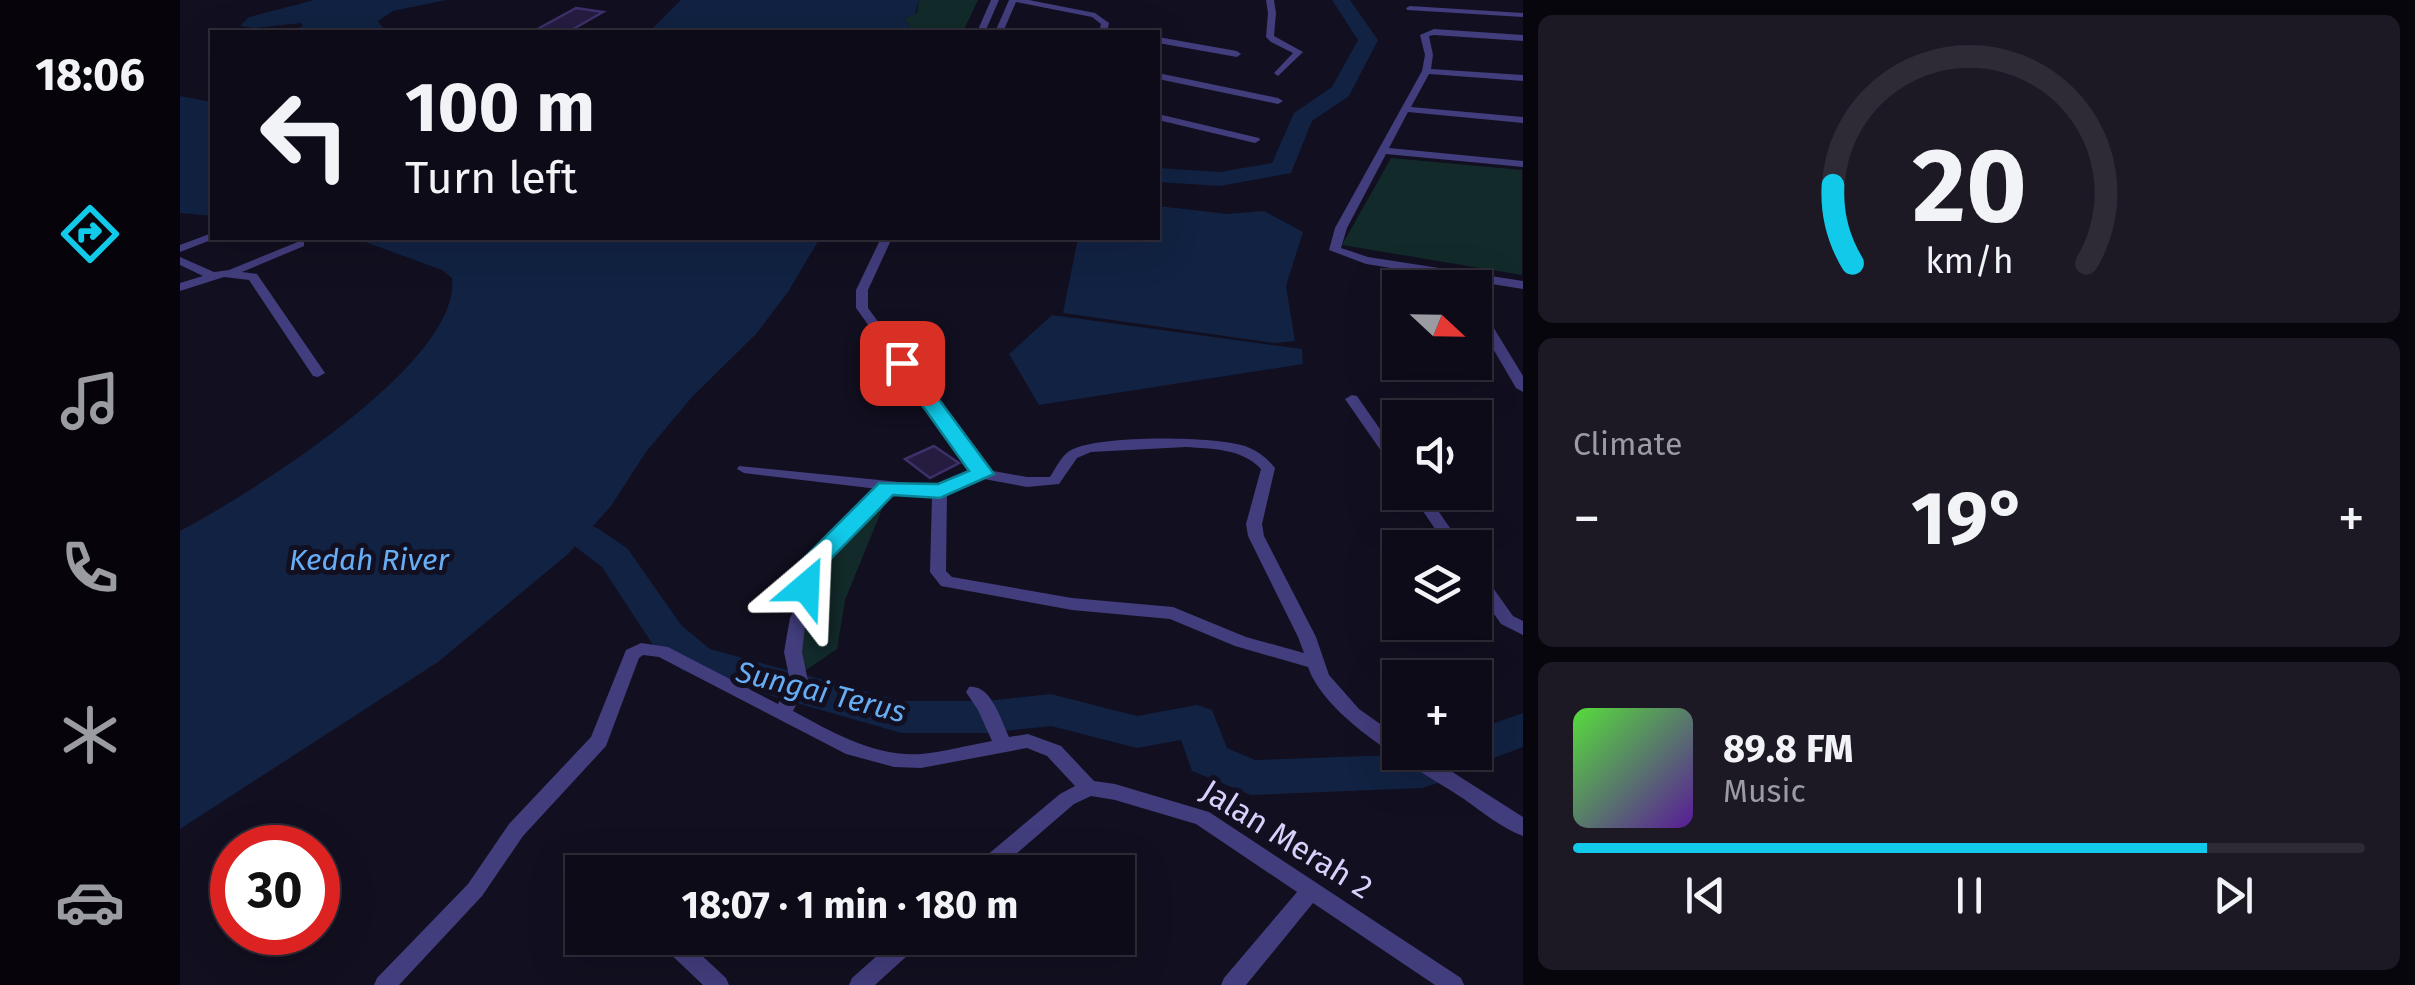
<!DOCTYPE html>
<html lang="en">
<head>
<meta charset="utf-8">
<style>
	body { margin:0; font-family:"Fira Sans",sans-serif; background:#1c1925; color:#f1f3f6; height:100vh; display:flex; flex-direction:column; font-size:38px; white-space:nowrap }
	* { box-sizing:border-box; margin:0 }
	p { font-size:32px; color:#9b9ba2 }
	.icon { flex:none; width:55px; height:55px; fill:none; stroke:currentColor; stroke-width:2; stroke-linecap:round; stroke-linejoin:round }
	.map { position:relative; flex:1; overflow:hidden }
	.sheet { display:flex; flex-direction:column; gap:15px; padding:15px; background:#08060d; width:892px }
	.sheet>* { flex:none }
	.banner { position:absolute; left:30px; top:30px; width:950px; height:210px; border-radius:0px; box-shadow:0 10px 40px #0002,0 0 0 2px #2e2b37; background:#0e0b18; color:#f1f3f6; overflow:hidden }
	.needle { width:65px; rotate:112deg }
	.controls { position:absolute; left:1202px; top:270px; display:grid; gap:20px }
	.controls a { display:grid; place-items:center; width:110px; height:110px; border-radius:0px; background:#0e0b18; box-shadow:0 10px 40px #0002,0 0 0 2px #2e2b37; font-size:50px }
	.speed { position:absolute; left:30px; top:825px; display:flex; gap:20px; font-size:50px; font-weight:700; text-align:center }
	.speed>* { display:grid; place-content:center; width:130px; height:130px; border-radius:50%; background:#0e0b18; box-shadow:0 10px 40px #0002,0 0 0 2px #2e2b37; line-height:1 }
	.speed .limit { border:15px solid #d22; background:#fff; color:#111 }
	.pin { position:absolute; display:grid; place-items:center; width:85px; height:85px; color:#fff; margin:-42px; border-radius:20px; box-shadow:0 5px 15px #0006 }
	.me { position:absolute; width:110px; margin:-55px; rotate:26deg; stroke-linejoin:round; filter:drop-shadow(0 0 8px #0008) }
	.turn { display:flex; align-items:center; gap:35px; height:210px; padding:0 30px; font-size:45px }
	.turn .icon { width:130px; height:130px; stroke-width:2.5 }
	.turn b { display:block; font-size:70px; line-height:85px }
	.big { font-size:75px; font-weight:700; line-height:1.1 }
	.sheet .widget { flex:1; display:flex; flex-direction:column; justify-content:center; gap:15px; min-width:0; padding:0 35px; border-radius:15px; background:#1c1925 }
	.sheet .dial { align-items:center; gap:0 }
	.dial svg { height:260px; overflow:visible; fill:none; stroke:#2e2b37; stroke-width:7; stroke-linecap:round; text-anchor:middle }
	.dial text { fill:#f1f3f6; stroke:none }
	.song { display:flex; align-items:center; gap:30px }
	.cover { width:120px; height:120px; border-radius:15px; background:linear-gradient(135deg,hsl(110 70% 55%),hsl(270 70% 35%)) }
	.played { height:10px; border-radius:5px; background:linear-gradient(90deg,#11c9e8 80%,#2e2b37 80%) }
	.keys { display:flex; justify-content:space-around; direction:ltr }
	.heat { display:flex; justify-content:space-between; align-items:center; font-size:55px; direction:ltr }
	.trip { position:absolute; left:385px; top:855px; width:570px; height:100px; border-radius:0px; background:#0e0b18; box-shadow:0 10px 40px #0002,0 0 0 2px #2e2b37; font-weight:700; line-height:100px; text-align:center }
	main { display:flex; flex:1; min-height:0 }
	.tab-bar { display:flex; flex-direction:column; width:180px; justify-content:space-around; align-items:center; background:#06040a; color:#9b9ba2 }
	.tab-bar .icon { width:70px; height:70px }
	.tab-bar .selected { color:#11c9e8 }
	.tab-bar b { font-size:45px; color:#f1f3f6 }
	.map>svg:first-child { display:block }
	.green { fill:#122a2a }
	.water { fill:#112242 }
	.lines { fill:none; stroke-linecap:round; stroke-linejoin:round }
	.river { fill:#112242; fill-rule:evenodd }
	.building { fill:#251c40; stroke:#3e306a; stroke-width:2.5 }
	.minor { fill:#423d7c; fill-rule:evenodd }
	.route { fill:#11c9e8; stroke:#0b8397; stroke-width:2.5 }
	.labels { text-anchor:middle; stroke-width:10; stroke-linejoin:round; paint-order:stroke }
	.water-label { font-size:30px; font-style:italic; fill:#67adf4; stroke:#120f20 }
	.near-street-label { font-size:32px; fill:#d8d1fc; stroke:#120f20 }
</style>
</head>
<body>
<main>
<nav class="tab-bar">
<b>18:06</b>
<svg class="icon selected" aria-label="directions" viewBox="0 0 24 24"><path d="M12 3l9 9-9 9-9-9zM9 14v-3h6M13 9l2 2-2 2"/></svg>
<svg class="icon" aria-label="music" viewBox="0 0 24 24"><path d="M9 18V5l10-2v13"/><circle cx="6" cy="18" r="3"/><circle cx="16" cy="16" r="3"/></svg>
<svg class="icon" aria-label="phone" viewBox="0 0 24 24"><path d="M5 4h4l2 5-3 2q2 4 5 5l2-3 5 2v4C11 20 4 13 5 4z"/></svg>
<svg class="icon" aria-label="climate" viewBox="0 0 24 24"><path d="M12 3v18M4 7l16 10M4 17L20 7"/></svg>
<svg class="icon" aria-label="car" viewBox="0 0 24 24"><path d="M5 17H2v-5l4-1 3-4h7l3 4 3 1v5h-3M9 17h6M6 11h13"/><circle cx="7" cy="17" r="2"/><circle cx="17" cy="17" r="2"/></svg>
</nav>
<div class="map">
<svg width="1343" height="985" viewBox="0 0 1343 985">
	<rect width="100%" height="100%" fill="#120f20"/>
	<!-- green -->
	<path class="green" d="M739,0H798L783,32H727L729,25L724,19L737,12Z
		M1211,158L1342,170V275L1162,245Z
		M707,497L665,600L657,649L626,670L617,661C621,634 621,601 630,575C639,551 684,511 707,497Z"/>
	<!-- water -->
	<path class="water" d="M134,0H266L213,11L198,21L205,31L212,32H109L123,26L121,23L75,28L60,26L69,17Z
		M501,0H739L735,14L724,19L729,25L727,32H469Z
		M0,96L32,102V216L0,213Z
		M978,206L1048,214L1084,211L1123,232L1106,286L1115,341L1094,343L883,313L898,238H978Z
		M174,238H640L608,292L576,334L512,397L466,452L431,506L388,554L258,662L0,829V531C68,495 282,363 272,278L262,270Z
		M872,315L1122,349L1123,364L859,405L829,354Z"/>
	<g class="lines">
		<!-- river -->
		<path class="river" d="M1152,0H1170L1198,40L1169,96L1132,121L1111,173L1040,186L978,182V168L1040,172L1092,163L1114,113L1152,87L1178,40Z
			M365,505L419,529L448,549L501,625L530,649L721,701H806L871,694L957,716L1017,705L1032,710L1047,748L1075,760L1242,754L1258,759L1264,771L1258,783L1242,788L1071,795L1012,771L1001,740L957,748L871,726L806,733H721L502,670L473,645L422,567L393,545L352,524L347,516L352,508Z
			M1343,713V747L1295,765L1280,760L1276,752H1295V730Z"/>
	</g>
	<!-- building -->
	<path class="building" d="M396,8L423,12L388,32H352Z
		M754,446L779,463L750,478L725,459Z"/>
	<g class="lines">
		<!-- minor -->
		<path class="minor" d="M811,0H819L805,32H797Z
			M829,0H849L915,13L929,23L927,32H919L921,24L912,17L836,2L823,32H815Z
			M1086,0H1094L1096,13L1094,36L1123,52L1098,76L1094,73L1113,53L1091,42L1086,37L1088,13Z
			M1230,6L1343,13V17L1227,10L1226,8Z
			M1254,29L1343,35V41L1254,35L1249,36L1253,55L1251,69L1343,75V81L1249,74L1231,107L1343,117V123L1228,112L1209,148L1343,161V167L1206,154L1167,228L1161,248L1188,257L1343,281V289L1186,264L1149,250L1155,228L1242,71L1245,55L1240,35Z
			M978,37L1057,51L1061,54L1057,57L978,43Z
			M978,73L1098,98L1103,101L1098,104L978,79Z
			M978,114L1079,138L1080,140L1075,143L978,120Z
			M32,233V238H36L0,252V245Z
			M701,238H712L688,290V308L808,470L847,477H870C875,469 881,457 888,452C911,434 1036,436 1065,446C1078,451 1086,457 1095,468L1082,524L1084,536L1136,637L1149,675L1179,709L1220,738V752H1241L1343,817V836C1322,828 1302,812 1284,799C1238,769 1146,720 1128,667L1055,646L990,619L892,610L761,586L750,572L752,495L713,490L648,553L632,573L634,602L626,618L622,652L628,681L613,711C652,732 694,757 741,754C764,752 789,745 812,741L798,710L786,692L789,687C811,684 821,720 829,737L848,734L881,746L914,781L935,784L1029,812L1281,978L1284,985H1255L1133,903L1066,985H1041L1044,978L1117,892L1016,824L935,800L911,796L894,804L815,872H791L794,866L880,794L895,786L867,756L847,748L741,768L714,767L666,754L479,657L463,655L459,658L426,746L343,836L302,896L219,985H194L197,978L288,884L329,824L411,737L446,650L461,643L488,647L598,704L610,681L604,652L610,618L618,602L616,572L636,545L698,489L564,473L557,469L559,466L759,486L794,472L676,308V290ZM1006,447C1032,449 1061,448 1081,469L1066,524L1068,536L1118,637L1124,653L1066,637L993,607L892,598L772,577L766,571L767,493L804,479L847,487L879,484L897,458L911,452Z
			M120,241L124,242V246L62,272L77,274L145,373L138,377L133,376L69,280L44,277L0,291V283L23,276L0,265V257L34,272L49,270Z
			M1295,303L1301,307L1343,376V392L1336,388L1295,318Z
			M1172,395L1177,396L1220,458V472L1215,471L1165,399Z
			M1230,492H1245L1284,548H1268Z
			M1295,570L1301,571L1333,616L1343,621V635L1321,624L1295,587Z
			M479,938H503L546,978L549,985H523L481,945Z
			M717,938H742L739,945L695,985H669L672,978Z"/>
	</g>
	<!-- route -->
	<path class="route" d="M722,357L729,359L814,474L760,498L713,495L637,573L639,587L635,593H618L612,572L616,566L699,483L758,484L789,471L712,363Z"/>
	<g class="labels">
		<!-- water labels -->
		<g class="water-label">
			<text x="189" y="570">Kedah River</text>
			<text transform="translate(641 692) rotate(14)" y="10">Sungai Terus</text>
		</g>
		<!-- near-street labels -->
		<g class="near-street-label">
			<text transform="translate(1107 839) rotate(32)" y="11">Jalan Merah 2</text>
		</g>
	</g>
</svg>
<div class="controls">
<a><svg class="needle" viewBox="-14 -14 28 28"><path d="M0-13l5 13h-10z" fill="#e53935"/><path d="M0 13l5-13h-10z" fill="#9b9ba2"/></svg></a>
<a><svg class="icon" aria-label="sound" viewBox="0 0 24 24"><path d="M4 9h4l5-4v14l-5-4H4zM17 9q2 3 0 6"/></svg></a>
<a><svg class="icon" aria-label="layers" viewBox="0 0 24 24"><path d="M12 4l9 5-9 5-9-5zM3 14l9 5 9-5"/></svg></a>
<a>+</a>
</div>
<div class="speed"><div class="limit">30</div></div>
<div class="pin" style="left:722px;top:363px;background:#d93025"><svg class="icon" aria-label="arrive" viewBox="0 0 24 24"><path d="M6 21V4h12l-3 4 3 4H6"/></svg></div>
<svg class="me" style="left:626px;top:587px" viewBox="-20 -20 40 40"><path d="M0-17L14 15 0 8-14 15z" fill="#11c9e8" stroke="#fff" stroke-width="4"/></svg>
<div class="trip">18:07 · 1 min · 180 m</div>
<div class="banner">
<div class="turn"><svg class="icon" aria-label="left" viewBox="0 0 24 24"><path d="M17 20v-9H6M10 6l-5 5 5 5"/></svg><div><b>100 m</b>Turn left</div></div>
</div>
</div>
<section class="sheet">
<div class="widget dial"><svg viewBox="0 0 100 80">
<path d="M14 69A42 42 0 1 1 86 69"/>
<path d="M14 69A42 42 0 0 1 8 45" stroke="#11c9e8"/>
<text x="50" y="56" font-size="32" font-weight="700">20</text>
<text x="50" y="72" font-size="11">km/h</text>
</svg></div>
<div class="widget"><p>Climate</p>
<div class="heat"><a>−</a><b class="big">19°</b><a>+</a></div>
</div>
<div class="widget">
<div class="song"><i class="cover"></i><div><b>89.8 FM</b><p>Music</p></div></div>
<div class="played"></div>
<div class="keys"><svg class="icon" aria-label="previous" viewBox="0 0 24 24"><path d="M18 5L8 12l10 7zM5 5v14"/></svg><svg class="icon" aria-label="pause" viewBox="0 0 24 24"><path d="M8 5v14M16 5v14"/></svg><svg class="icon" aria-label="next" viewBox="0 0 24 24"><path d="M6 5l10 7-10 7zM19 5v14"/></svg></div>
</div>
</section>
</main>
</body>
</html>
